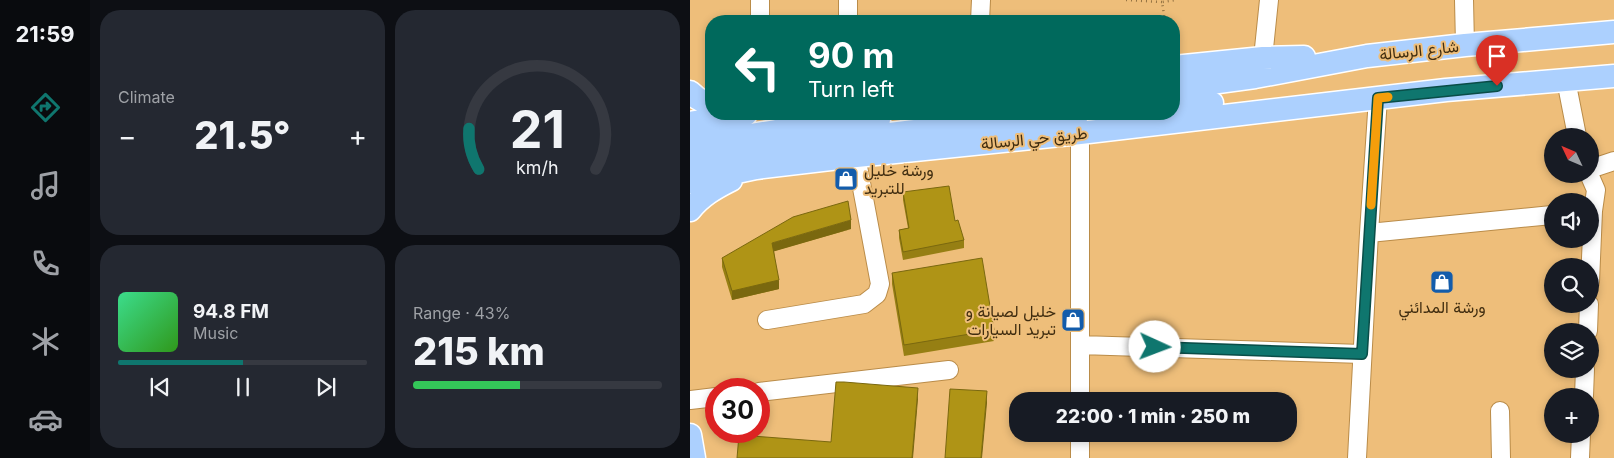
<!DOCTYPE html>
<html lang="en">
<head>
<meta charset="utf-8">
<style>
	body { margin:0; font-family:Inter,Vazirmatn,sans-serif; background:#242831; color:#f1f3f6; height:100vh; display:flex; flex-direction:column; font-size:19px; white-space:nowrap }
	* { box-sizing:border-box; margin:0 }
	p { font-size:16px; color:#9ea1a6 }
	.icon { flex:none; width:28px; height:28px; fill:none; stroke:currentColor; stroke-width:2; stroke-linecap:round; stroke-linejoin:round }
	.map { position:relative; flex:1; overflow:hidden }
	.panel { display:flex; flex-direction:column; gap:10px; padding:10px; background:#0d0f14; width:600px }
	.panel>* { flex:none }
	.top-card { position:absolute; left:15px; top:15px; width:475px; height:105px; border-radius:20px; box-shadow:0 2px 8px #0003; background:#00695c; color:#fff; overflow:hidden }
	.needle { width:32px; rotate:314deg }
	.buttons { position:absolute; left:854px; top:128px; display:grid; gap:10px }
	.buttons a { display:grid; place-items:center; width:55px; height:55px; border-radius:50%; background:#171b24; box-shadow:0 2px 8px #0003; font-size:25px }
	.speed { position:absolute; left:15px; top:378px; display:flex; gap:10px; font-size:25px; font-weight:700; text-align:center }
	.speed>* { display:grid; place-content:center; width:65px; height:65px; border-radius:50%; background:#171b24; box-shadow:0 2px 8px #0003; line-height:1 }
	.speed .limit { border:8px solid #d22; background:#fff; color:#111 }
	.pin { position:absolute; display:grid; place-items:center; width:42px; height:42px; color:#fff; margin:-51px -21px; border-radius:50% 50% 50% 0; rotate:-45deg; box-shadow:0 0 5px #0007 }
	.pin .icon { rotate:45deg }
	.me { position:absolute; width:55px; margin:-28px; rotate:92deg; stroke-linejoin:round; filter:drop-shadow(0 0 4px #0008) }
	.turn { display:flex; align-items:center; gap:18px; height:105px; padding:0 20px; font-size:22px }
	.turn .icon { width:65px; height:65px; stroke-width:2.5 }
	.turn b { display:block; font-size:35px; line-height:42px }
	.big { font-size:38px; font-weight:800; line-height:1.1 }
	.panel .tile { flex:1; display:flex; flex-direction:column; justify-content:center; gap:8px; min-width:0; padding:0 18px; border-radius:20px; background:#242831 }
	.panel .dial { align-items:center; gap:0 }
	.dial svg { height:130px; overflow:visible; fill:none; stroke:#363941; stroke-width:7; stroke-linecap:round; text-anchor:middle }
	.dial text { fill:#f1f3f6; stroke:none }
	.song { display:flex; align-items:center; gap:15px }
	.cover { width:60px; height:60px; border-radius:8px; background:linear-gradient(135deg,hsl(150 70% 55%),hsl(110 70% 35%)) }
	.played { height:5px; border-radius:2px; background:linear-gradient(90deg,#0f766e 50%,#363941 50%) }
	.keys { display:flex; justify-content:space-around; direction:ltr }
	.heat { display:flex; justify-content:space-between; align-items:center; font-size:28px; direction:ltr }
	.charge { height:8px; border-radius:4px; background:linear-gradient(90deg,#34c759 43%,#363941 0) }
	.panel .tiles { flex:1; display:grid; gap:10px; grid-template-columns:repeat(2,1fr) }
	.trip { position:absolute; left:319px; top:392px; width:288px; height:50px; border-radius:20px; background:#171b24; box-shadow:0 2px 8px #0003; font-weight:800; line-height:50px; text-align:center }
	main { display:flex; flex:1; min-height:0 }
	.tabs { display:flex; flex-direction:column; width:90px; justify-content:space-around; align-items:center; background:#090b0e; color:#9ea1a6 }
	.tabs .icon { width:35px; height:35px }
	.tabs .selected { color:#0f766e }
	.tabs b { font-size:22px; color:#f1f3f6 }
	.map>svg:first-child { display:block }
	.lines { fill:none; stroke-linecap:round; stroke-linejoin:round }
	.minor-casing { stroke:#ba8c49; stroke-width:20 }
	.major-casing { stroke:#fff; stroke-width:25 }
	.path { stroke:#937242; stroke-width:2.5; stroke-dasharray:1 4; stroke-linecap:butt }
	.minor { stroke:#fff; stroke-width:18 }
	.major { stroke:#acd0fe; stroke-width:22 }
	.wall { fill:#967f13 }
	.shaded-wall { fill:#7a680f }
	.building { fill:#af9416; stroke:#7a680f }
	.route-casing { stroke:#0a4d48; stroke-width:12 }
	.route { stroke:#0f766e; stroke-width:9 }
	.slow { stroke:#f59e0b; stroke-width:9 }
	.labels { text-anchor:middle; stroke-width:4; stroke-linejoin:round; paint-order:stroke }
	.street-label { font-size:16px; fill:#402d10; stroke:#eebe7a }
	.poi-label { font-size:16px; fill:#402d10; stroke:#eebe7a; text-anchor:start }
</style>
</head>
<body>
<main>
<nav class="tabs">
<b>21:59</b>
<svg class="icon selected" aria-label="directions" viewBox="0 0 24 24"><path d="M12 3l9 9-9 9-9-9zM9 14v-3h6M13 9l2 2-2 2"/></svg>
<svg class="icon" aria-label="music" viewBox="0 0 24 24"><path d="M9 18V5l10-2v13"/><circle cx="6" cy="18" r="3"/><circle cx="16" cy="16" r="3"/></svg>
<svg class="icon" aria-label="phone" viewBox="0 0 24 24"><path d="M5 4h4l2 5-3 2q2 4 5 5l2-3 5 2v4C11 20 4 13 5 4z"/></svg>
<svg class="icon" aria-label="climate" viewBox="0 0 24 24"><path d="M12 3v18M4 7l16 10M4 17L20 7"/></svg>
<svg class="icon" aria-label="car" viewBox="0 0 24 24"><path d="M5 17H2v-5l4-1 3-4h7l3 4 3 1v5h-3M9 17h6M6 11h13"/><circle cx="7" cy="17" r="2"/><circle cx="17" cy="17" r="2"/></svg>
</nav>
<section class="panel">
<div class="tiles">
<div class="tile"><p>Climate</p>
<div class="heat"><a>−</a><b class="big">21.5°</b><a>+</a></div>
</div>
<div class="tile dial"><svg viewBox="0 0 100 80">
<path d="M14 69A42 42 0 1 1 86 69"/>
<path d="M14 69A42 42 0 0 1 8 44" stroke="#0f766e"/>
<text x="50" y="56" font-size="32" font-weight="700">21</text>
<text x="50" y="72" font-size="11">km/h</text>
</svg></div>
<div class="tile">
<div class="song"><i class="cover"></i><div><b>94.8 FM</b><p>Music</p></div></div>
<div class="played"></div>
<div class="keys"><svg class="icon" aria-label="previous" viewBox="0 0 24 24"><path d="M18 5L8 12l10 7zM5 5v14"/></svg><svg class="icon" aria-label="pause" viewBox="0 0 24 24"><path d="M8 5v14M16 5v14"/></svg><svg class="icon" aria-label="next" viewBox="0 0 24 24"><path d="M6 5l10 7-10 7zM19 5v14"/></svg></div>
</div>
<div class="tile"><p>Range · 43%</p><b class="big">215 km</b><div class="charge"></div></div>
</div>
</section>
<div class="map">
<svg width="924" height="458" viewBox="0 0 924 458">
	<rect width="100%" height="100%" fill="#eebe7a"/>
	<g class="lines">
		<!-- minor casing -->
		<g class="minor-casing">
			<path id="minor" d="M70,0V21
				M158,0V21
				M774,0L775,45
				M290,21L291,0
				M573,58L579,0
				M876,80L887,136
				M390,133V401
				M900,169L924,161
				M899,174L906,190L903,211L900,282
				M679,233L862,215
				M77,320L174,304L187,294L190,284L166,156
				M898,331L899,304
				M390,345L672,354
				M69,392L259,370
				M894,396L895,369
				M0,400L26,397
				M810,411L811,458
				M390,434V458
				M667,458L679,233L688,98
				M890,458L891,434"/>
		</g>
		<!-- major casing -->
		<g class="major-casing">
			<path id="major" d="M484,67L573,58L614,57
				M484,88L565,77L677,56L775,45L924,32
				M0,92L7,98L21,106
				M484,106L522,103
				M0,123L56,114
				M0,145L86,131L189,120
				M0,162C128,140 258,127 388,114
				M0,182L66,168L166,156L390,133L756,90L924,76
				M0,210C11,196 25,188 41,180
				M0,435L4,458"/>
		</g>
		<!-- path -->
		<path class="path" d="M436,0L472,2
			M475,21L472,2L486,0"/>
		<!-- minor -->
		<use href="#minor" class="minor"/>
		<!-- major -->
		<use href="#major" class="major"/>
	</g>
	<!-- wall -->
	<path class="wall" d="M213,192L265,221L274,240V248L213,260L209,238V230L218,228L213,200Z
		M161,229L84,251L89,289L42,300L32,267V258Z
		M202,273L304,330V341L214,356L202,284Z"/>
	<!-- shaded-wall -->
	<path class="shaded-wall" d="M161,220V229L82,252V243Z
		M89,280V289L42,300V291Z
		M228,388V399L223,458H222Z
		M297,391V403L292,458H291Z"/>
	<!-- building -->
	<path class="building" d="M259,186L265,221L268,220L274,240L213,252L209,230L219,228L213,192Z
		M158,201L161,220L82,243L89,280L42,291L32,258L103,217Z
		M292,258L304,330L214,345L202,273Z
		M146,382H154L228,388L222,458H47L49,435L141,442Z
		M260,389L297,391L291,458H255Z"/>
	<g class="lines">
		<!-- route casing -->
		<g class="route-casing">
			<path id="route" d="M465,347L672,354L688,98L807,86"/>
		</g>
		<!-- route -->
		<use href="#route" class="route"/>
		<!-- slow -->
		<path class="slow" d="M681,205L688,98L698,97"/>
	</g>
	<!-- icons -->
	<defs>
		<g id="shop-square" transform="scale(1.25)"><rect x="-9" y="-9" width="18" height="18" rx="4" fill="#135cab" stroke="#eebe7a"/><path d="M-5-2.5h2.3a2.7 3.5 0 0 1 5.4 0H5L5.5 6h-11ZM-1.5-2.5h3a1.5 2.3 0 0 0-3 0Z" fill="#fff"/></g>
	</defs>
	<g fill-rule="evenodd">
		<use href="#shop-square" x="156" y="179"/>
		<use href="#shop-square" x="752" y="282"/>
		<use href="#shop-square" x="383" y="320"/>
	</g>
	<g class="labels">
		<!-- street labels -->
		<g class="street-label">
			<text transform="translate(729 50) rotate(-6)" y="6">شارع الرسالة</text>
			<text transform="translate(344 138) rotate(-6)" y="6">طريق حي الرسالة</text>
		</g>
		<!-- poi labels -->
		<g class="poi-label">
			<text x="174" y="176">ورشة خليل<tspan x="174" dy="18">للتبريد</tspan></text>
			<text x="752" y="313" text-anchor="middle">ورشة المدائني</text>
			<text x="366" y="317" text-anchor="end">خليل لصيانة و<tspan x="366" dy="18">تبريد السيارات</tspan></text>
		</g>
	</g>
</svg>
<div class="buttons">
<a><svg class="needle" viewBox="-14 -14 28 28"><path d="M0-13l5 13h-10z" fill="#e53935"/><path d="M0 13l5-13h-10z" fill="#9ea1a6"/></svg></a>
<a><svg class="icon" aria-label="sound" viewBox="0 0 24 24"><path d="M4 9h4l5-4v14l-5-4H4zM17 9q2 3 0 6"/></svg></a>
<a><svg class="icon" aria-label="search" viewBox="0 0 24 24"><circle cx="10" cy="10" r="6"/><path d="M15 15l6 6"/></svg></a>
<a><svg class="icon" aria-label="layers" viewBox="0 0 24 24"><path d="M12 4l9 5-9 5-9-5zM3 14l9 5 9-5"/></svg></a>
<a>+</a>
</div>
<div class="speed"><div class="limit">30</div></div>
<div class="pin" style="left:807px;top:86px;background:#d93025"><svg class="icon" aria-label="arrive" viewBox="0 0 24 24"><path d="M6 21V4h12l-3 4 3 4H6"/></svg></div>
<svg class="me" style="left:465px;top:347px" viewBox="-20 -20 40 40"><circle r="19" fill="#fff"/><path d="M0-13L10 11 0 6-10 11z" fill="#0f766e"/></svg>
<div class="trip">22:00 · 1 min · 250 m</div>
<div class="top-card">
<div class="turn"><svg class="icon" aria-label="left" viewBox="0 0 24 24"><path d="M17 20v-9H6M10 6l-5 5 5 5"/></svg><div><b>90 m</b>Turn left</div></div>
</div>
</div>
</main>
</body>
</html>
